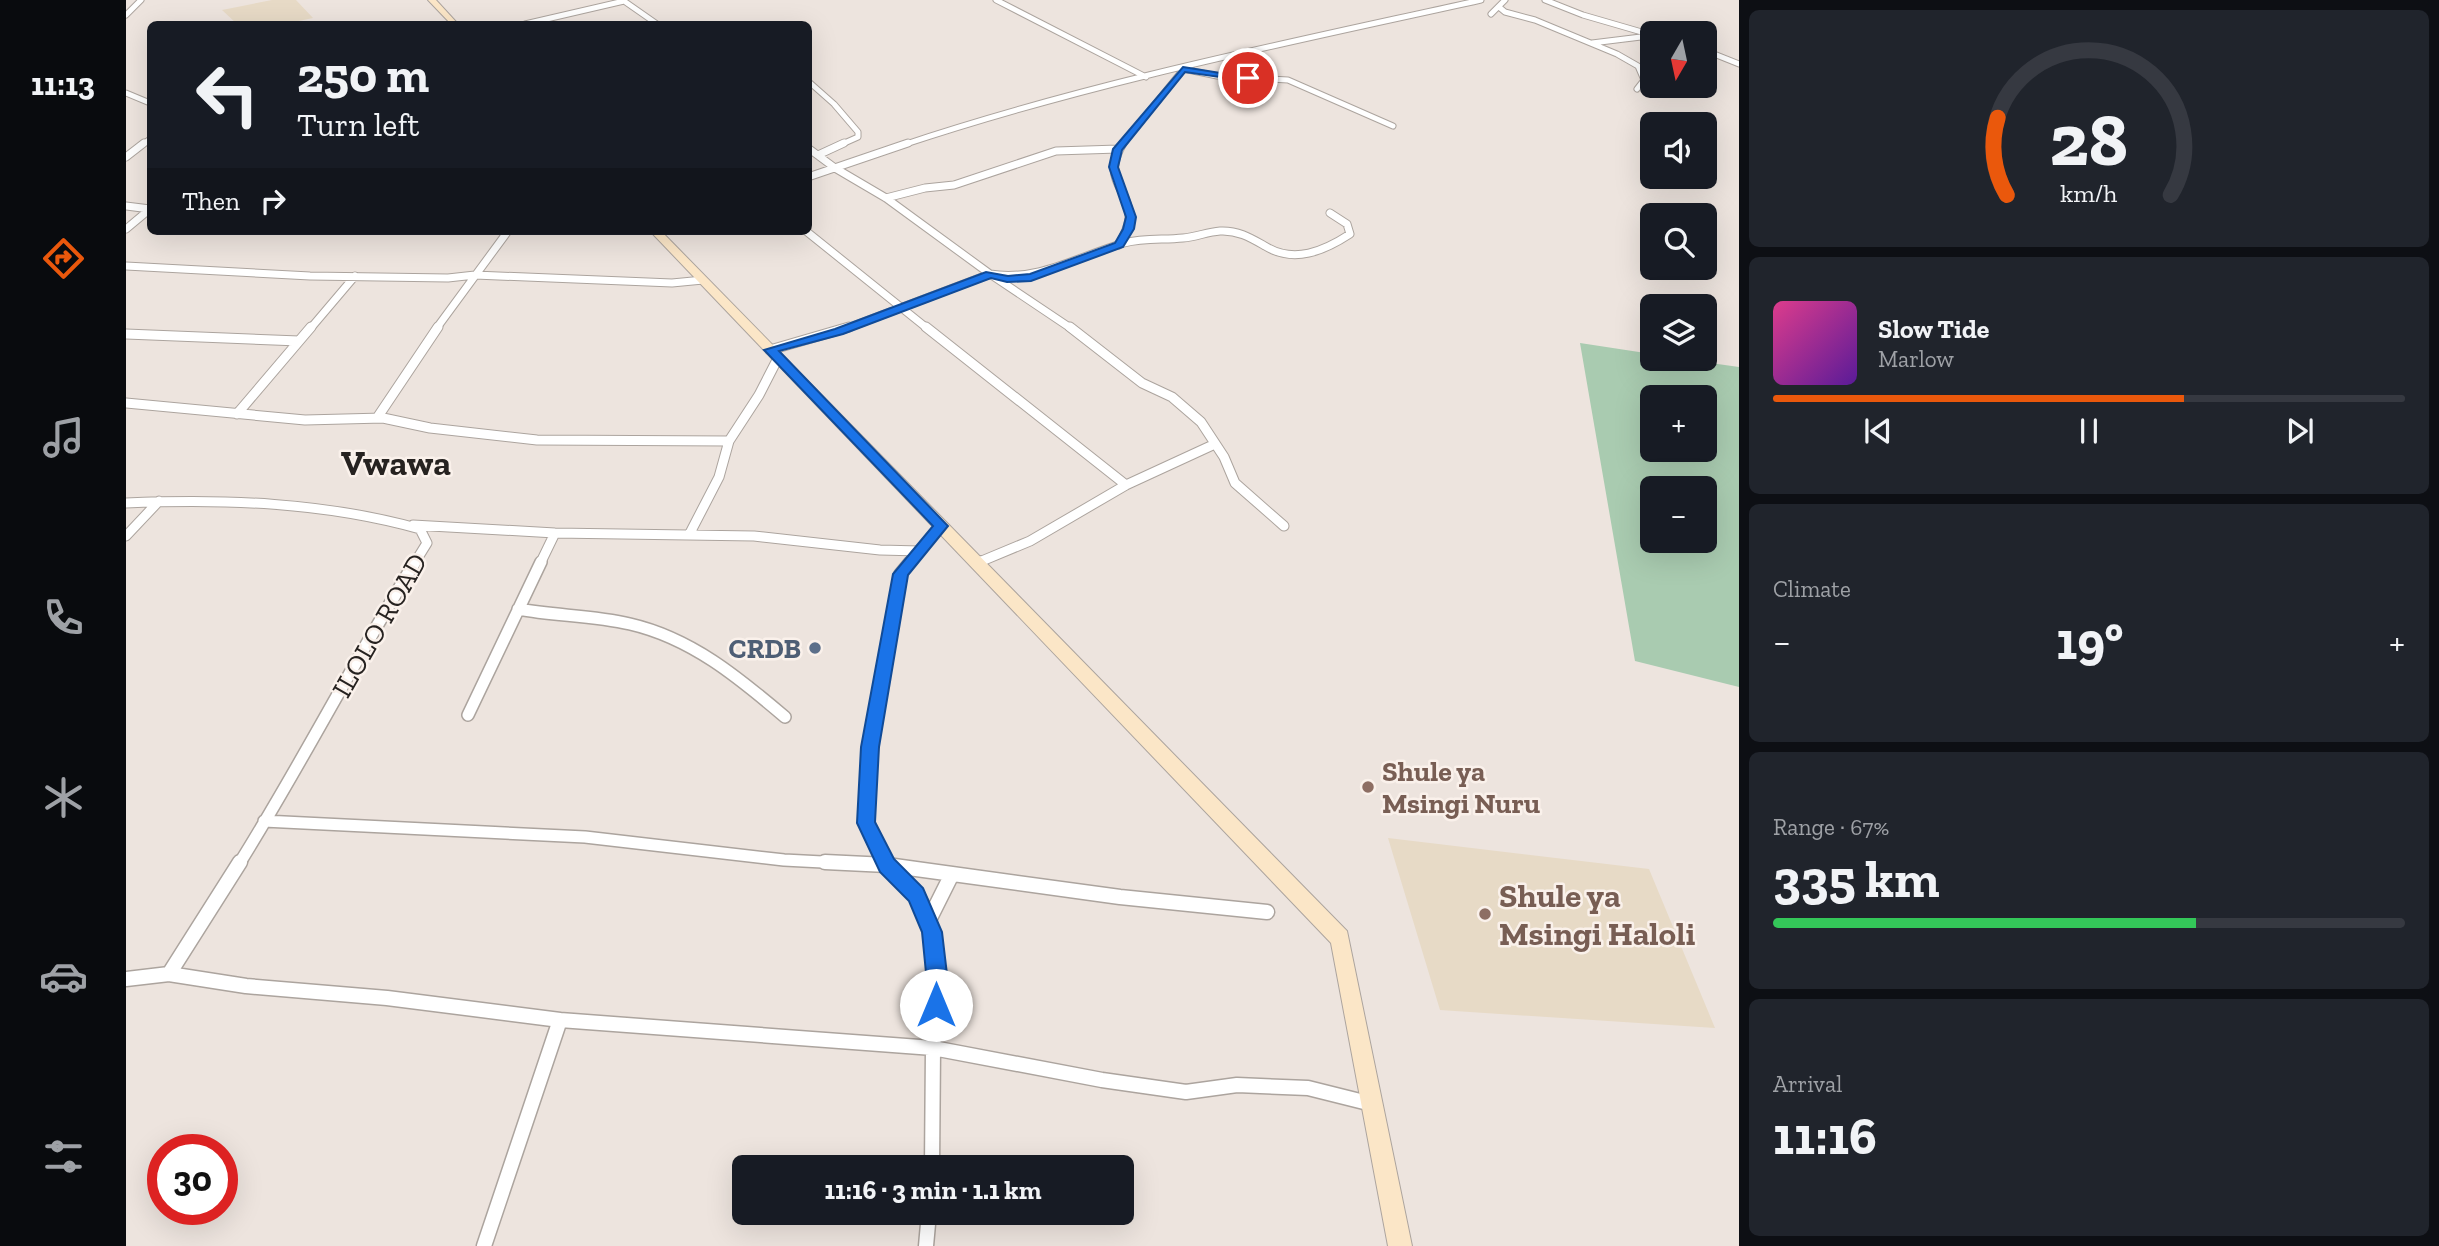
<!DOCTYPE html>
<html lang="en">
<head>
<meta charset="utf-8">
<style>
	body { margin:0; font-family:"Zilla Slab",serif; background:#20242c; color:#f1f3f6; height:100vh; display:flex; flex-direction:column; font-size:26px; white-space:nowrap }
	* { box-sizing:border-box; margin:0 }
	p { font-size:23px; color:#9ea1a6 }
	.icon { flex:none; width:38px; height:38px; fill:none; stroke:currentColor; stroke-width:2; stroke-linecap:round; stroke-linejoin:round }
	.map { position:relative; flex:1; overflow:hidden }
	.panel { display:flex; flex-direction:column; gap:10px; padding:10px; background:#0d0f14; width:700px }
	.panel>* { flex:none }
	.banner { position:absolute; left:21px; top:21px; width:665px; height:214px; border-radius:10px; box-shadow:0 7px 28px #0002; background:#171b24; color:#f1f3f6; overflow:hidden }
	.needle { width:46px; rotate:189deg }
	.fabs { position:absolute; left:1514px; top:21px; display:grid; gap:14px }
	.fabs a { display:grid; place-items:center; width:77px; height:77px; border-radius:10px; background:#171b24; box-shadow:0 7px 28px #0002; font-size:35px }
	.speed { position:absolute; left:21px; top:1134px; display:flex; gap:14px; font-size:35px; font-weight:700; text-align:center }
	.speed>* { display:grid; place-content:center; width:91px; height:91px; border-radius:50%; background:#171b24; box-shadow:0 7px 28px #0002; line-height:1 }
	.speed .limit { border:10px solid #d22; background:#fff; color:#111 }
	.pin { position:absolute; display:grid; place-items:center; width:60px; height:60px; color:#fff; margin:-30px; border:4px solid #fff; border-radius:50%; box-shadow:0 2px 7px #0007 }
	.me { position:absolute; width:77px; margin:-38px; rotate:0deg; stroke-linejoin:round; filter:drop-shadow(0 0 5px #0008) }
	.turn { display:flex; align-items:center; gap:24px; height:147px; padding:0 35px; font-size:32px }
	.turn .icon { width:91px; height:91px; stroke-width:2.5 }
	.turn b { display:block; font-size:49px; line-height:60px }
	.then { display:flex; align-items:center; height:66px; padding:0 35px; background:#0003; gap:14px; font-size:26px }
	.big { font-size:52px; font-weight:700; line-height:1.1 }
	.panel .tile { flex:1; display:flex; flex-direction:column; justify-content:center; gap:10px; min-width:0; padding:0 24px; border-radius:10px; background:#20242c }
	.panel .dial { align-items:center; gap:0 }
	.dial svg { height:182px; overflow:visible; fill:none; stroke:#363941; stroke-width:7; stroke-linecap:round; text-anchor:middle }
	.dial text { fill:#f1f3f6; stroke:none }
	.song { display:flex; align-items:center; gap:21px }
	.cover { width:84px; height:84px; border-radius:10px; background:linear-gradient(135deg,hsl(330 70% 55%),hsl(270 70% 35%)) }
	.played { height:7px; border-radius:4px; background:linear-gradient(90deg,#ea580c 65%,#363941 65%) }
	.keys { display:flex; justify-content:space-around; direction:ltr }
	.heat { display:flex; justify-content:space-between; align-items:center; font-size:38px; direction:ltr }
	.charge { height:10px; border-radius:5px; background:linear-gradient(90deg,#34c759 67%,#363941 0) }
	.trip { position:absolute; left:606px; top:1155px; width:402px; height:70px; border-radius:10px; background:#171b24; box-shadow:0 7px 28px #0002; font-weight:700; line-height:70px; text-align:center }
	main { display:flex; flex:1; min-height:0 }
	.tabs { display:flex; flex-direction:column; width:126px; justify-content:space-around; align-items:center; background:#090b0e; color:#9ea1a6 }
	.tabs .icon { width:49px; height:49px }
	.tabs .selected { color:#ea580c }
	.tabs b { font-size:32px; color:#f1f3f6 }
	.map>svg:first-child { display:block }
	.education { fill:#e7dac6 }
	.green { fill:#a9cbb0; fill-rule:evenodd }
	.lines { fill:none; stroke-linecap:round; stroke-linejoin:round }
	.street-far4-casing { stroke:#aca49e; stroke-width:7 }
	.street-far3-casing { stroke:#aca49e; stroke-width:9 }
	.street-far2-casing { stroke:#aca49e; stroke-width:11 }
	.street-far1-casing { stroke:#aca49e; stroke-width:14 }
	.street-casing { stroke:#aca49e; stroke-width:17 }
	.secondary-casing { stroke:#aca49e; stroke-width:2 }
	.street-far4 { stroke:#fff; stroke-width:5 }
	.street-far3 { stroke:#fff; stroke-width:7 }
	.street-far2 { stroke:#fff; stroke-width:9 }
	.street-far1 { stroke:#fff; stroke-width:11 }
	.street { stroke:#fff; stroke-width:14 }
	.secondary { fill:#fbe6c7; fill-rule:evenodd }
	.route { fill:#1a73e8; stroke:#114b97; stroke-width:2 }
	.service-dot { fill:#5c6f8a; stroke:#faf1eb; stroke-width:2.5 }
	.education-dot { fill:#8d6e63; stroke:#faf1eb; stroke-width:2.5 }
	.labels { text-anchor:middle; stroke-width:5; stroke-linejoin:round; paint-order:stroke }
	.street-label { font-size:28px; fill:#262220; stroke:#faf1eb }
	.service-label { font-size:28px; font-weight:bold; fill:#4e5e75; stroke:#faf1eb; text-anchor:end }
	.education-label { font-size:28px; font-weight:bold; fill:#785e54; stroke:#faf1eb; text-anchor:start }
	.near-education-label { font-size:33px; font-weight:bold; fill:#785e54; stroke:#faf1eb; text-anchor:start }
	.district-label { font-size:35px; font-weight:bold; fill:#262220; stroke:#faf1eb }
</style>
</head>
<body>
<main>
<nav class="tabs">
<b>11:13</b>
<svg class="icon selected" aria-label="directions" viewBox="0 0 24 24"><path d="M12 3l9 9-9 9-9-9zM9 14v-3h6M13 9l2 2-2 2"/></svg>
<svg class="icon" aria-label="music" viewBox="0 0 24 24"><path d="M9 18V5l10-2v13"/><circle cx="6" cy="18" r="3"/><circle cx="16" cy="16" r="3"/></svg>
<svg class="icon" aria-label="phone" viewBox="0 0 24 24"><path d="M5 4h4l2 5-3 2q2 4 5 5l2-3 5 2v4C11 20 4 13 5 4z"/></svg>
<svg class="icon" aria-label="climate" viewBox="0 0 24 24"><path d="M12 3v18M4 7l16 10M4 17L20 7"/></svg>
<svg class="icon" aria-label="car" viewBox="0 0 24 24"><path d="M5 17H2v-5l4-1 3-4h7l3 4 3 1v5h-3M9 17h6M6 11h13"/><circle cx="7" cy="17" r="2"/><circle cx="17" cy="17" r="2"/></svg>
<svg class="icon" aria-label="filters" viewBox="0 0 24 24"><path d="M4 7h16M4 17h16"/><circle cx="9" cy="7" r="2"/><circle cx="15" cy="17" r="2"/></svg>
</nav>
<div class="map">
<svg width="1613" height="1246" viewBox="0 0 1613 1246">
	<rect width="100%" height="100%" fill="#ede4de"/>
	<!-- education -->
	<path class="education" d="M146,0H170L187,18L158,24H111L96,10Z
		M1262,838L1523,869L1589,1028L1314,1010Z"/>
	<!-- green -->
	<path class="green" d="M1454,343L1526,354V359H1556L1613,367V687L1509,661ZM1526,397H1578V450H1526ZM1526,488H1578V541H1526Z"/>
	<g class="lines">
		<!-- street-far4 casing -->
		<g class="street-far4-casing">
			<path id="street-far4" d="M870,0L1020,77
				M1419,0L1457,15L1526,35
				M1373,7L1379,12L1409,20L1491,54L1512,66L1518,80L1511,89
				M1365,14L1379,0
				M0,15L15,0
				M399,24L498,1L531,24
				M1466,43L1523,36
				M1578,50L1613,64
				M1057,69L1091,76L1162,80L1267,126
				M682,81L708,104L732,132V137L714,145
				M0,93L24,103
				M16,145L24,139
				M777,145C966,82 1161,43 1355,0
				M996,145L1059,67"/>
		</g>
		<!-- street-far3 casing -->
		<g class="street-far3-casing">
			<path id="street-far3" d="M682,148L709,168L760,198L864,274L946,329
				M692,155L718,143
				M0,157L18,143
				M682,177L782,143
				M760,198L799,188L828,185L930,151L992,149
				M0,206L24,209
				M0,229L24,209
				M680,231L802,329
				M993,245C997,237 1002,228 1003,218C1004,186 974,184 997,143
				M0,266L184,276L322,278L349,275L546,283L577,280
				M184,329L229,276
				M310,329L382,231
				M719,329L864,274C913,282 952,256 998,243C1018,238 1037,240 1057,238C1070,237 1081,232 1094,231C1112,230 1125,238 1139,246C1168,264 1198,251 1224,234L1221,224L1204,213"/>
		</g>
		<!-- street-far2 casing -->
		<g class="street-far2-casing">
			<path id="street-far2" d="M800,327L1000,485
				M944,327L1016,383L1046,397L1075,422L1098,457L1109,483L1158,526
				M0,334L173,341
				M644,350L723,327
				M0,403L179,420L257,418L304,428L411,440L603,441
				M111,414L185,327
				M251,418L312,327
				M0,503C100,499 197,502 294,529L301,543L288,564
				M287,525L429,533L628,536L754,550L794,551
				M564,533L593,477L603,441L633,395L652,358
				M0,536L33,501
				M851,563L904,541L1000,485L1089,444
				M414,564L429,533
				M783,564L815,526"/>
		</g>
		<!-- street-far1 casing -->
		<g class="street-far1-casing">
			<path id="street-far1" d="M851,563L854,562
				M392,609C429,616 467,615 504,624C565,638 612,677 659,717
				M342,715L415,562
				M138,821L459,837L658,860L735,864
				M113,864C175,765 228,661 289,562
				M760,864L740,823L744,747L774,574L784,562"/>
		</g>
		<!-- street casing -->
		<g class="street-casing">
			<path id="street" d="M699,862L761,865L994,897L1141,912
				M759,862C767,874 781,882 789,893C820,936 810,999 807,1048L976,1080L1060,1092L1111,1085L1182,1088L1246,1104
				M802,922L826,874
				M43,974L114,862
				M0,979L43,974L120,986L261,998L434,1020
				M358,1246L434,1020L807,1048L806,1167
				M800,1246L803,1213"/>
		</g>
		<!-- secondary casing -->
		<g class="secondary-casing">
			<path id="secondary" d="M302,0H310L332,24H325Z
				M524,231H535L1221,931L1286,1246H1262L1205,943Z"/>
		</g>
		<!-- street-far4 -->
		<use href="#street-far4" class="street-far4"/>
		<!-- street-far3 -->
		<use href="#street-far3" class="street-far3"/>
		<!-- street-far2 -->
		<use href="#street-far2" class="street-far2"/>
		<!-- street-far1 -->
		<use href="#street-far1" class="street-far1"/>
		<!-- street -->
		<use href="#street" class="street"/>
		<!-- secondary -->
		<use href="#secondary" class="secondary"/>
	</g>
	<!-- route -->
	<path class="route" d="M1057,67L1126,78L1122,81L1059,72L996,150L992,167L1010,217L1008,229L997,247L905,281L881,282L865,278L717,334L653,351L822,526L782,575L753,747L749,822L768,859L797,888L816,932L822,983L817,1013L810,1016L802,1013L799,1005L801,983L796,932L783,901L754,872L731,823L735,747L767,574L807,526L638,350L709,329L860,272L882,276L904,274L989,243L997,229L1000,217L983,167L987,149Z"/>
	<!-- markers -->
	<circle class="service-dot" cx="689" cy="648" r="7"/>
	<g class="education-dot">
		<circle cx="1242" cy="787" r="7"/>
		<circle cx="1359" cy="914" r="7"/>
	</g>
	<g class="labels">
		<!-- street labels -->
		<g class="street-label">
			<text transform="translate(253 625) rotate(-60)" y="10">ILOLO ROAD</text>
		</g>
		<!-- service labels -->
		<g class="service-label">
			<text x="675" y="658">CRDB</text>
		</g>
		<!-- education labels -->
		<g class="education-label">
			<text x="1256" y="781">Shule ya<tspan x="1256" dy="32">Msingi Nuru</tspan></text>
		</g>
		<!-- near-education labels -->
		<g class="near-education-label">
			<text x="1373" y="907">Shule ya<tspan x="1373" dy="38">Msingi Haloli</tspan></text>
		</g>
		<!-- district labels -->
		<g class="district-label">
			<text x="270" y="475">Vwawa</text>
		</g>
	</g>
</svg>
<div class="fabs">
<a><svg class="needle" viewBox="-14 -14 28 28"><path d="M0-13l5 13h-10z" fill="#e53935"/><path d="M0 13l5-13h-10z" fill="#9ea1a6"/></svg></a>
<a><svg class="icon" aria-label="sound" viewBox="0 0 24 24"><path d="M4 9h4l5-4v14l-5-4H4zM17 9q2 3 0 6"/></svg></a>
<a><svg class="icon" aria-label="search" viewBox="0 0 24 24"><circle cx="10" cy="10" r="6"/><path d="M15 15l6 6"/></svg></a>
<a><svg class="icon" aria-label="layers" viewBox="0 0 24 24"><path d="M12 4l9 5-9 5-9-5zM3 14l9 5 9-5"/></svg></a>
<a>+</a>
<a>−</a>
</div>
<div class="speed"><div class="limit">30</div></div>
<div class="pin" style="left:1122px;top:78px;background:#d93025"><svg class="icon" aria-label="arrive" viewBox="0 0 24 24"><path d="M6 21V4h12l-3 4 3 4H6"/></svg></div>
<svg class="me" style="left:810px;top:1005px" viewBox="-20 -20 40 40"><circle r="19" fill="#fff"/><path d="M0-13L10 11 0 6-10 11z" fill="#1a73e8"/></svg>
<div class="trip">11:16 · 3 min · 1.1 km</div>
<div class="banner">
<div class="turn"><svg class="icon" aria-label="left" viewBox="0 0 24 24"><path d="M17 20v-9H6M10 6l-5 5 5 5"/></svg><div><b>250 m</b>Turn left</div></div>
<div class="then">Then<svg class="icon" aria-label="right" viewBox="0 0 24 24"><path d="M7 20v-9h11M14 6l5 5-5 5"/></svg></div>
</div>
</div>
<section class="panel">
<div class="tile dial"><svg viewBox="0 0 100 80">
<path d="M14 69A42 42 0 1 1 86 69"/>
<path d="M14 69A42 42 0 0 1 10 35" stroke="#ea580c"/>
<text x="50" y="56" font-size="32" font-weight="700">28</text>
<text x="50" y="72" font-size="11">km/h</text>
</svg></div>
<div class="tile">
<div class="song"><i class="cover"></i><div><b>Slow Tide</b><p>Marlow</p></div></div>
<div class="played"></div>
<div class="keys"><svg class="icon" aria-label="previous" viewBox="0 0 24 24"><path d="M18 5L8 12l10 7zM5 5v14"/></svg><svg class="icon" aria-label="pause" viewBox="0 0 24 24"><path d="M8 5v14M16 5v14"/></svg><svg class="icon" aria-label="next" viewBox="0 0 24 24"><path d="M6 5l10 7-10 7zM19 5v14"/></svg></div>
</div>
<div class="tile"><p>Climate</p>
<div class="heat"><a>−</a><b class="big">19°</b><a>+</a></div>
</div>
<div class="tile"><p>Range · 67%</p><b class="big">335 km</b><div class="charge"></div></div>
<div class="tile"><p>Arrival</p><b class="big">11:16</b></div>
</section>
</main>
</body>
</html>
